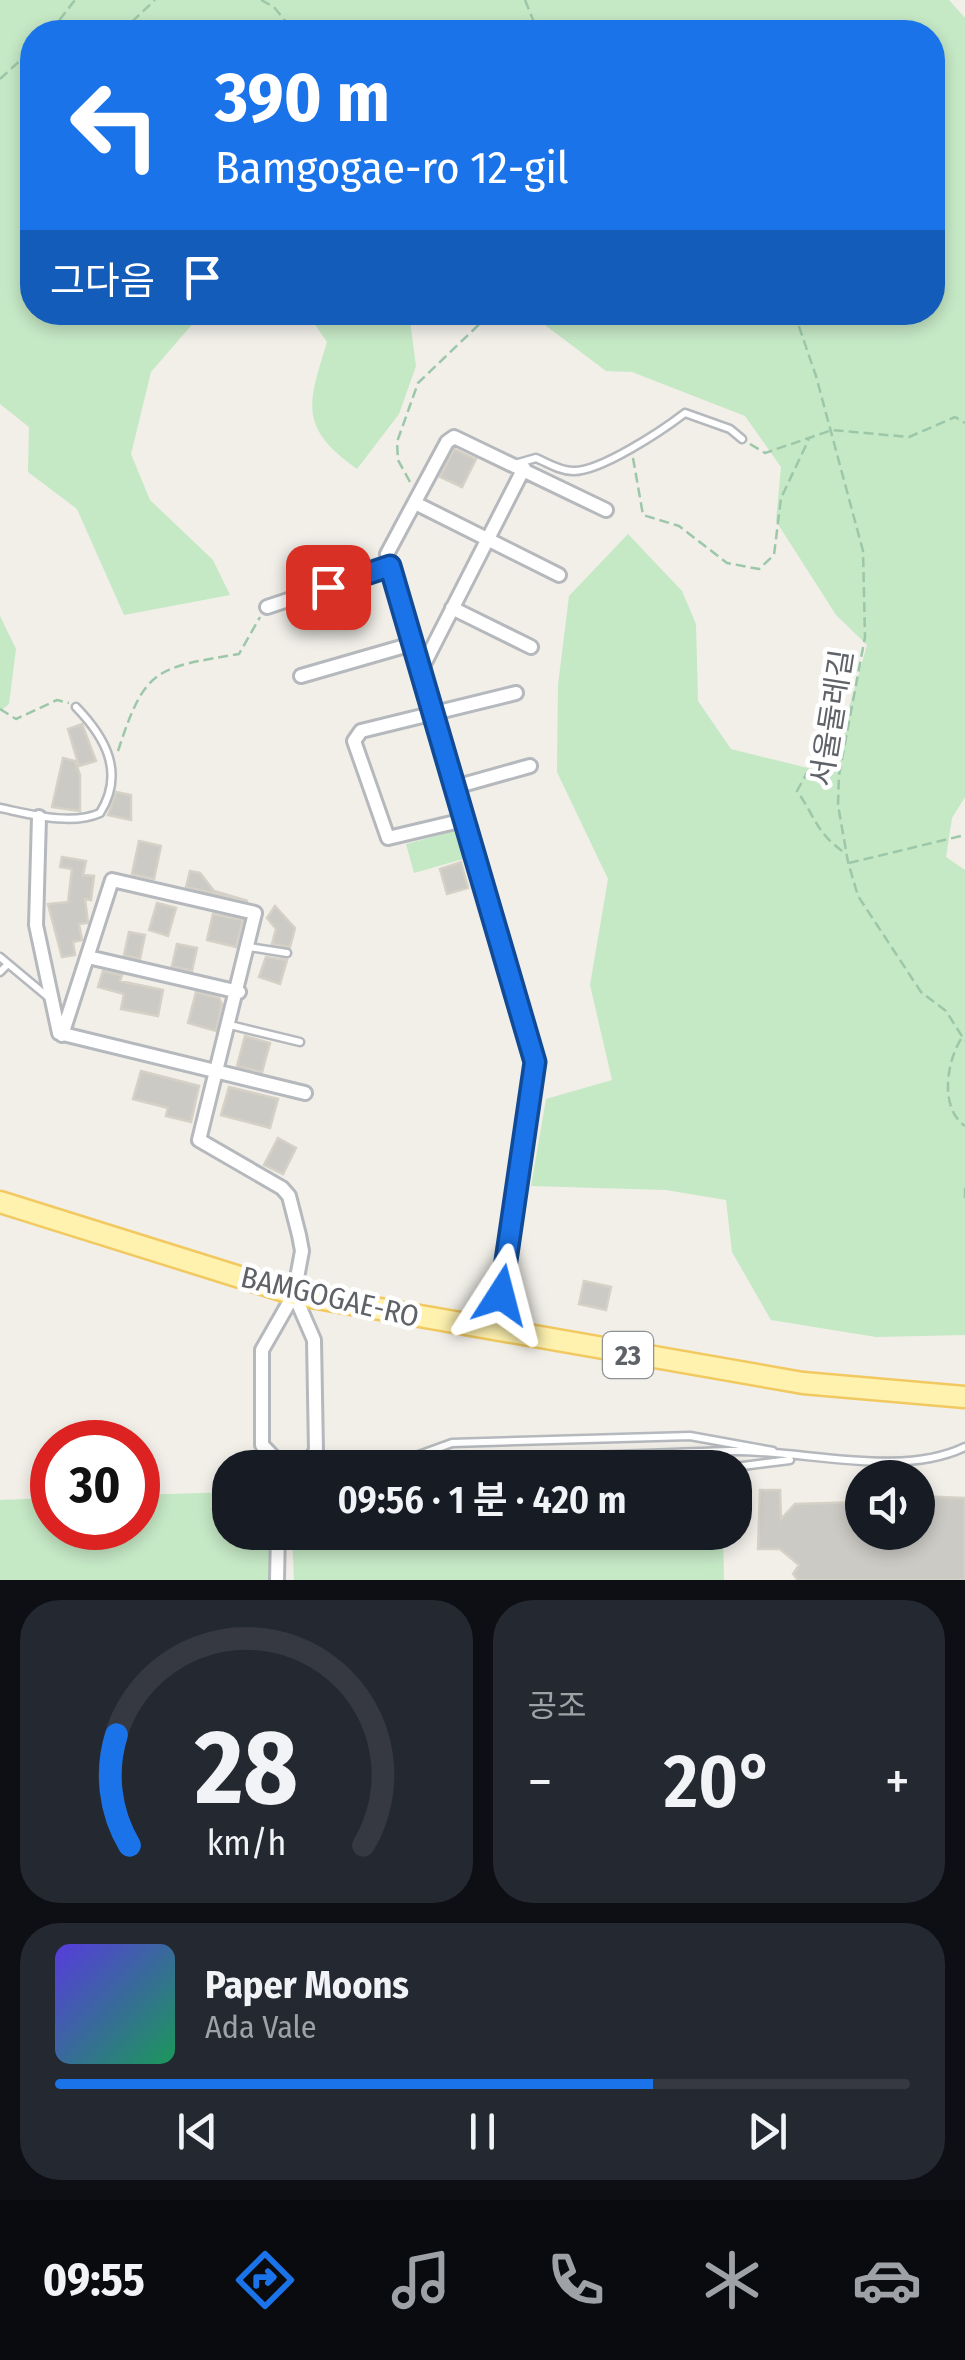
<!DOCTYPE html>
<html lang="ko">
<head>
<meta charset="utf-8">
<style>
	body { margin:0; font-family:"Fira Sans Condensed","Noto Sans KR",sans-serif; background:#242831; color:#f1f3f6; height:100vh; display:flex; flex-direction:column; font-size:38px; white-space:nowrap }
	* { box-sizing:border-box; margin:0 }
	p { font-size:32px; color:#9ea1a6 }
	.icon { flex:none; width:55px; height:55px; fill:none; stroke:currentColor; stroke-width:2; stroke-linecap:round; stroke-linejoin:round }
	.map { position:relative; height:1580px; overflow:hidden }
	.side { display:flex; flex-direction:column; gap:20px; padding:20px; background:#0d0f14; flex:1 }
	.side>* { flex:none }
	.hud { position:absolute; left:20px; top:20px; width:925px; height:305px; border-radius:40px; box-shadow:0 5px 15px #0003; background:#1a73e8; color:#fff; overflow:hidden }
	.tools { position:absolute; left:845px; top:1460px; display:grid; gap:20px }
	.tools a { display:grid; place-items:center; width:90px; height:90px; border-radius:50%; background:#171b24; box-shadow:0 5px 15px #0003; font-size:50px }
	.speed { position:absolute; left:30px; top:1420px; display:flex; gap:20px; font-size:50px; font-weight:700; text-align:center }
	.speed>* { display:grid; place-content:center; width:130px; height:130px; border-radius:50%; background:#171b24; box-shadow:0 5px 15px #0003; line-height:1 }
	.speed .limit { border:15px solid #d22; background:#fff; color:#111 }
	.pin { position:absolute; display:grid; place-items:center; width:85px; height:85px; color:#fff; margin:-42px; border-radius:20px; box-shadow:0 5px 15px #0006 }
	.me { position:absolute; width:110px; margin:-55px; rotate:9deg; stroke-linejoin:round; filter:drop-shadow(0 0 8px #0008) }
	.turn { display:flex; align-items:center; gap:35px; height:210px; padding:0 30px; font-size:45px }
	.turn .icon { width:130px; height:130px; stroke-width:2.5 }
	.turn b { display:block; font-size:70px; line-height:85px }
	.then { display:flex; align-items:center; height:95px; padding:0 30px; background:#0003; gap:20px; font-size:38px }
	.big { font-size:75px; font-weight:600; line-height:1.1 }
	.side .widget { flex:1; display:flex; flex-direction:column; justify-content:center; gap:15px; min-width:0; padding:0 35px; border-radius:40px; background:#242831 }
	.side .dial { align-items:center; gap:0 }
	.dial svg { height:260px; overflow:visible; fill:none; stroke:#363941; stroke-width:7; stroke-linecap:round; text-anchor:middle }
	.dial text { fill:#f1f3f6; stroke:none }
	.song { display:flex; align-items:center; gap:30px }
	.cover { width:120px; height:120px; border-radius:15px; background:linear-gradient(135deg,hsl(250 70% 55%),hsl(150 70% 35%)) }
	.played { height:10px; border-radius:5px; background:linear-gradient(90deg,#1a73e8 70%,#363941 70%) }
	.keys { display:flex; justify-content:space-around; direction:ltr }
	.heat { display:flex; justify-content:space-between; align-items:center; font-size:55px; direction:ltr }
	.side .tiles { flex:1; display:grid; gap:20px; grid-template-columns:1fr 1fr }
	.widget:last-child { grid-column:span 2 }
	.trip { position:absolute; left:212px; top:1450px; width:540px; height:100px; border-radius:40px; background:#171b24; box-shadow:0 5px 15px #0003; font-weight:600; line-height:100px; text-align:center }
	.tab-bar { display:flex; height:160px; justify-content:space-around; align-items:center; background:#090b0e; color:#9ea1a6 }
	.tab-bar .icon { width:70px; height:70px }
	.tab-bar .on { color:#1a73e8 }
	.tab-bar b { font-size:45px; color:#f1f3f6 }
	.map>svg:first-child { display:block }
	.green { fill:#c5e8c5 }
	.building { fill:#cccac5; stroke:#d6d1c6; stroke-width:2.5 }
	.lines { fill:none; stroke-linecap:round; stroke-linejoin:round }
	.lane-casing { stroke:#b5b8bc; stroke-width:11 }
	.street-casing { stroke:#b5b8bc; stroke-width:18 }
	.primary-casing { stroke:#f2c960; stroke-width:25 }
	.path { stroke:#9cc7a9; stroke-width:2.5; stroke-dasharray:10 5; stroke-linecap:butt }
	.lane { stroke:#fff; stroke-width:6 }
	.street { stroke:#fff; stroke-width:12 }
	.primary { stroke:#fff2af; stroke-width:20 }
	.route-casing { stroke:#114b97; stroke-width:25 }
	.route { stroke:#1a73e8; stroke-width:18 }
	.labels { text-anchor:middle; stroke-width:9; stroke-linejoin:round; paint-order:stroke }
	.shield { fill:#fff; stroke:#8f9295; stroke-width:2.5 }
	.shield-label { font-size:28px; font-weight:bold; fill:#5f6368 }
	.street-label { font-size:30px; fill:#5f6368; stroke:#fff }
</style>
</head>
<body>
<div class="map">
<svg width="965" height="1580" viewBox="0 0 965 1580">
	<rect width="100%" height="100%" fill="#f1efe8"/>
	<!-- green -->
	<path class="green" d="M0,0H949L965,18V797L952,818L946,857L965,870V1335L876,1337L771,1320L732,1252L726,1200L666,1190L531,1186L546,1099L612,1080L590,985L608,879L557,772L558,685L569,596L628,534L682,591L696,624L698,701L731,749L820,771L848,712L867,645L836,615L776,521L781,467L745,416L632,372L606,371L529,313L932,312V32H32V312L202,313L151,372L131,454L150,500L213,560L230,595L124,615L77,509L28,472L29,427L0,404Z
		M307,313H409L416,366L399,414L357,469C298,427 308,404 327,342Z
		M0,616L16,649L9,704L0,711Z
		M462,829L470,857L414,873L406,844Z
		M230,1492V1532L270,1533L269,1580H0V1500L52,1498V1528H138V1495Z
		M292,1533H723L724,1580H294Z"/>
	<!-- building -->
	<path class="building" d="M454,449L476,459L462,487L440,477Z
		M82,724L96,761L79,766L68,729Z
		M63,758L75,761L80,775V811L52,807Z
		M116,792L131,795V820L108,815Z
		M139,841L161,846L154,879L132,874Z
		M62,857L86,861L83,875L94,876L91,900L85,899L88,923L79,924L82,940L73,942L75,955L62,957L48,904L68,902L72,869L60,867Z
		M461,862L468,888L447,894L440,869Z
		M190,871L200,873L214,891L248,901L186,887Z
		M157,903L176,908L168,936L149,930Z
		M275,906L295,928L290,947L272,944L276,929L267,918Z
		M213,914L243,920L236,947L207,940Z
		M129,932L145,935L140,959L124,955Z
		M177,944L197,948L192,971L172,966Z
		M266,957L287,960L280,984L259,977Z
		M103,971L122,975L120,981L163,990L158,1016L121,1009L124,994L98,987Z
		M196,992L219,998L222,1004L216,1031L188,1023Z
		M245,1036L270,1043L262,1072L237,1066Z
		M141,1071L199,1086L191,1122L166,1116L168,1108L133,1099Z
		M229,1087L278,1099L270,1128L221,1115Z
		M278,1138L296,1148L283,1174L264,1165Z
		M584,1281L611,1287L606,1310L579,1304Z
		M760,1490H780L781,1519L795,1504L862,1502V1532H918V1496L965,1498V1580H798L793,1574L799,1565L780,1549H758Z"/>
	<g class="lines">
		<!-- lane casing -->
		<g class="lane-casing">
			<path id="lane" d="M515,464L536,458C548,463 560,471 573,471C600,472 663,430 685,413L730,429L742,439
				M0,808C30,814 71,826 100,813C125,773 106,738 76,707
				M249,947L287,953
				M0,957L48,997
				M0,972L8,964
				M230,1025L300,1042
				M383,1468L452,1443L690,1436L773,1451
				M411,1468L447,1460C541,1458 636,1454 730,1451C801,1449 899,1479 965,1447
				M727,1468L790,1460"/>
		</g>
		<!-- street casing -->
		<g class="street-casing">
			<path id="street" d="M415,503L559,575
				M267,607L390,566
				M452,608L531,647
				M419,674L524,468
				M301,676L412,644
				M455,787L530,766
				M39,817L36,925L59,1033L305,1093
				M464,820L388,838L354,741L361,731L516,693
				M88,957L239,992
				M62,1035L112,880L255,913L199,1140L282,1188L289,1196L299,1235L302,1251L294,1294L262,1350V1445L284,1468
				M294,1294L314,1340L316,1451L303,1468
				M495,1332L535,1062L387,554L447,442L454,437L606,510
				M277,1580L278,1532"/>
		</g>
		<!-- primary casing -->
		<g class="primary-casing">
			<path id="primary" d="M0,1202L294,1294L803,1383L965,1397"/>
		</g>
		<!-- path -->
		<path class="path" d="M261,0L274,7L294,32
			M525,0L538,32
			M50,32L75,0
			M121,32L155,0
			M0,79L25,56L32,57
			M794,312L816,376L863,551L865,637L839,775L838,805L848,862L858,896L921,992L946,1011L965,1041
			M750,444L765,453L832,430L909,437L955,417L965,423
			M633,458L643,515L679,526L727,563L759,569L774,555L781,498L809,439
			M410,482L398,460L397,442L418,383L492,312
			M0,709L16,719L57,700L69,703
			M843,741L809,769L797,791C816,818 816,833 845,853
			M118,751C145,668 155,668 239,654L260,617
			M849,863L965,835
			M961,1039C947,1061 939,1108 965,1126
			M965,1188V1201"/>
		<!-- lane -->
		<use href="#lane" class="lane"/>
		<!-- street -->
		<use href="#street" class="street"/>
		<!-- primary -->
		<use href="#primary" class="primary"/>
	</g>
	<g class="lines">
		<!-- route casing -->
		<g class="route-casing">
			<path id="route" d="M328,587L390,566L535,1062L501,1295"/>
		</g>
		<!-- route -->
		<use href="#route" class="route"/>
	</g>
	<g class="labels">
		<!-- shield labels -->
		<rect class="shield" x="603" y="1332" width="50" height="46" rx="8"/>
		<g class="shield-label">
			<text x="628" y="1365">23</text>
		</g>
		<!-- street labels -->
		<g class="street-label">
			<text transform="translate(832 718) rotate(-81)" y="10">서울둘레길</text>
			<text transform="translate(330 1297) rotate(13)" y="10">BAMGOGAE-RO</text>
		</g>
	</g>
</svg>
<div class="tools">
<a><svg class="icon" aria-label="sound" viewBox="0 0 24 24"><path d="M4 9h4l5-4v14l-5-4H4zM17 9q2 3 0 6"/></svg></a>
</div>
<div class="speed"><div class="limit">30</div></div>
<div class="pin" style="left:328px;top:587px;background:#d93025"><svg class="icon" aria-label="arrive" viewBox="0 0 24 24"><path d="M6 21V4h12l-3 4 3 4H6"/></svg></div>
<svg class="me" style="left:501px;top:1295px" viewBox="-20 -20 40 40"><path d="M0-17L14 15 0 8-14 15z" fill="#1a73e8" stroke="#fff" stroke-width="4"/></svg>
<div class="trip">09:56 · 1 분 · 420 m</div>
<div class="hud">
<div class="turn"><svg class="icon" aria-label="left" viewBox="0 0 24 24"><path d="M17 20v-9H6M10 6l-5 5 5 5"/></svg><div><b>390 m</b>Bamgogae-ro 12-gil</div></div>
<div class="then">그다음<svg class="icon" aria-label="arrive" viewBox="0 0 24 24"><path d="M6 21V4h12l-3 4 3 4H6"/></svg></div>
</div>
</div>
<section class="side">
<div class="tiles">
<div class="widget dial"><svg viewBox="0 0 100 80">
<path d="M14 69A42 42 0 1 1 86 69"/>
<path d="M14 69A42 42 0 0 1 10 35" stroke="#1a73e8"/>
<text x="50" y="56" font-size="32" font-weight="700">28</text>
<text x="50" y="72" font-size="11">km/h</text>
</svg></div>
<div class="widget"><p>공조</p>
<div class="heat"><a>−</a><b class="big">20°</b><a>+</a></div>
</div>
<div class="widget">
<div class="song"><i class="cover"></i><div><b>Paper Moons</b><p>Ada Vale</p></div></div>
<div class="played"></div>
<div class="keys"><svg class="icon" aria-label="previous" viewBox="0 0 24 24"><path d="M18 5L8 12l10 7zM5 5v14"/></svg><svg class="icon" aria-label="pause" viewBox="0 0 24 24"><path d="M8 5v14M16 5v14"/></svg><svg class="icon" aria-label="next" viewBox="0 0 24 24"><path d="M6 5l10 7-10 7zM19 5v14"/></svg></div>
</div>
</div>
</section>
<nav class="tab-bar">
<b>09:55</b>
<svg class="icon on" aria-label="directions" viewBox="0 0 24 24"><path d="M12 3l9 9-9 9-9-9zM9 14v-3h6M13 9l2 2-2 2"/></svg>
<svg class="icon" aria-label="music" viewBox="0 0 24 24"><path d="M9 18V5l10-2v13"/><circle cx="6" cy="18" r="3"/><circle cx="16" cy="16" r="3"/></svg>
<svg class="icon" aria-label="phone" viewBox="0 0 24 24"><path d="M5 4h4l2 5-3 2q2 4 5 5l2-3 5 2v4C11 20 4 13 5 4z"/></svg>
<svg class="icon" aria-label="climate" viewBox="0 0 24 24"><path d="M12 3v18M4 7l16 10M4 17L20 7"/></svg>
<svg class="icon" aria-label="car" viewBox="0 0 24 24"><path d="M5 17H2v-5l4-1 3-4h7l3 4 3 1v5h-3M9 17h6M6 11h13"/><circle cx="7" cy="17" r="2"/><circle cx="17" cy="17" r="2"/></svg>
</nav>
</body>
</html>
